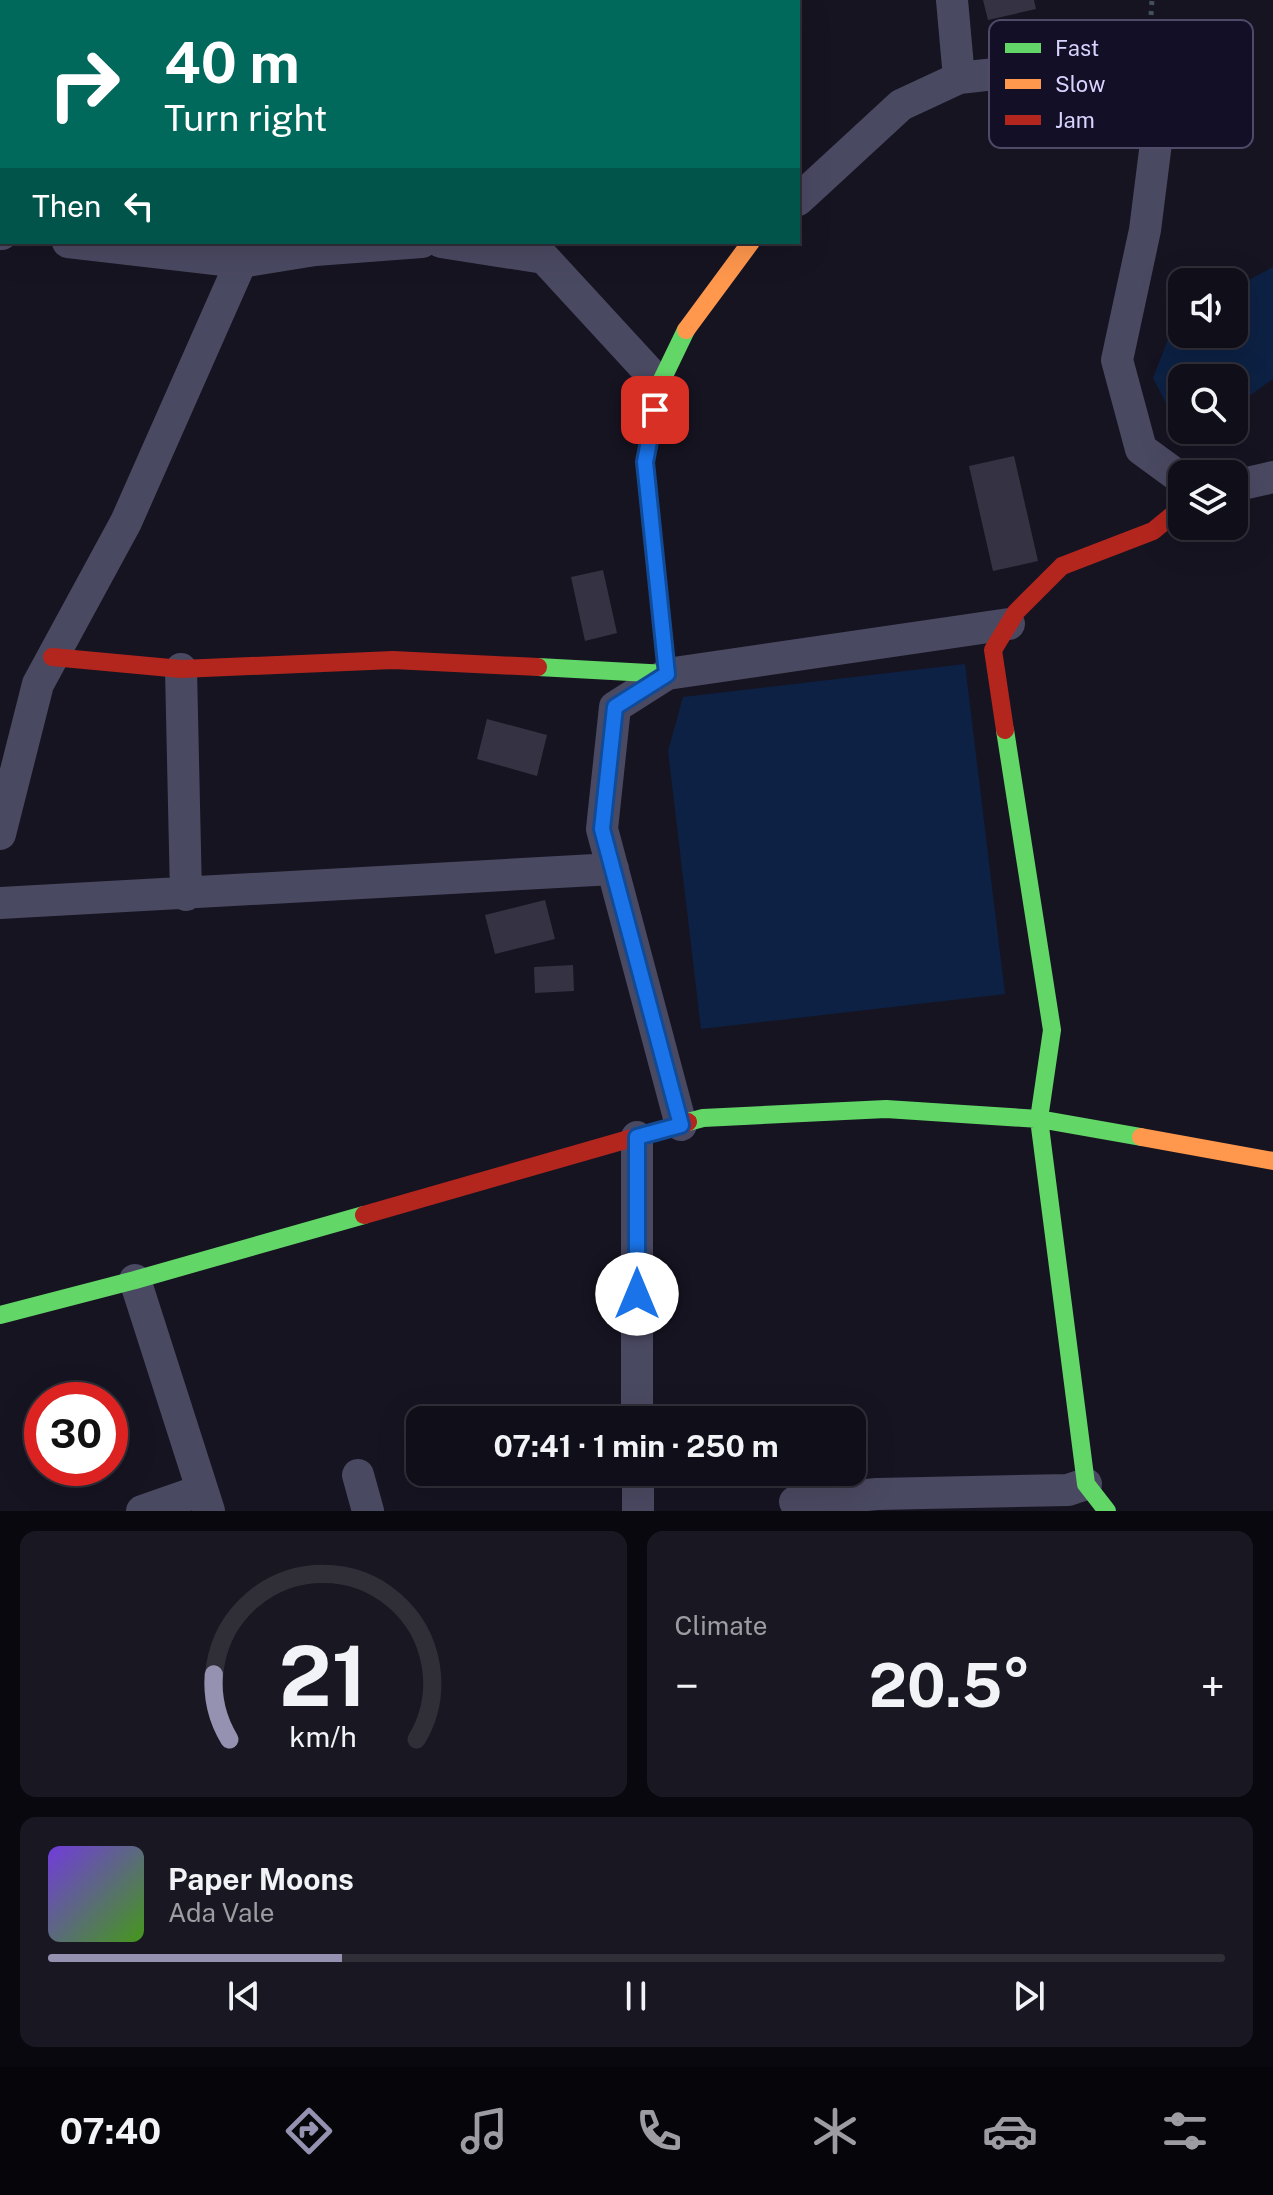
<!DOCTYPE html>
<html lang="en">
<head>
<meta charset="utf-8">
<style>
	body { margin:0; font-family:"Public Sans",sans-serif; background:#191822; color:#f1f3f6; height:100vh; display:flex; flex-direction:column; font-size:30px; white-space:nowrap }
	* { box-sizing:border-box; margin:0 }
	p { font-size:26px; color:#9c9ca2 }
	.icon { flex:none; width:44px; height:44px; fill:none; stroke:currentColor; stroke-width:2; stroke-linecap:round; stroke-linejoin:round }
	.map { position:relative; height:1511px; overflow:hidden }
	.sheet { display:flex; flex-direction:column; gap:20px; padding:20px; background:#09080e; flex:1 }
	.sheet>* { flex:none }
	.banner { position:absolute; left:0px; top:0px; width:800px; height:244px; box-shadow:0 8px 32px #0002,0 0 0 2px #302f38; background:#00695c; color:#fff; overflow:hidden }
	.buttons { position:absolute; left:1168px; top:268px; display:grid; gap:16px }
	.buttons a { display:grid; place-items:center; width:80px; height:80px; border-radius:16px; background:#100f19; box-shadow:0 8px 32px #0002,0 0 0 2px #302f38; font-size:40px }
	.speed { position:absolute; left:24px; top:1382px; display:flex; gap:16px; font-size:40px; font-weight:700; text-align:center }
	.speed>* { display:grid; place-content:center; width:104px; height:104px; border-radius:50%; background:#100f19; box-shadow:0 8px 32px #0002,0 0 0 2px #302f38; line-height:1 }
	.speed .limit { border:12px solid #d22; background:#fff; color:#111 }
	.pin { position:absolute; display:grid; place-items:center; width:68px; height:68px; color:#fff; margin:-34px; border-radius:16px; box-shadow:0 4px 12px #0006 }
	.me { position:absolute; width:88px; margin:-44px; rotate:0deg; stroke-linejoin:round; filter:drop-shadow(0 0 6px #0008) }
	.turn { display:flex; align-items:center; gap:28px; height:168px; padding:0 32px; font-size:36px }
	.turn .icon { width:104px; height:104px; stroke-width:2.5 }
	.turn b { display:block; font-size:56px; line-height:68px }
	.then { display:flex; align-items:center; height:76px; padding:0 32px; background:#0003; gap:16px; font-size:30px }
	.big { font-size:60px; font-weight:700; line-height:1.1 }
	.sheet .card { flex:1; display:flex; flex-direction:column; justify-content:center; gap:12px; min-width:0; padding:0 28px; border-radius:16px; background:#191822 }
	.sheet .dial { align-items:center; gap:0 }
	.dial svg { height:208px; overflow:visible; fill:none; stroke:#302f38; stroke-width:7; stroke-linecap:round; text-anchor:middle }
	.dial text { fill:#f1f3f6; stroke:none }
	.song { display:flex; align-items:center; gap:24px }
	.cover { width:96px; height:96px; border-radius:12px; background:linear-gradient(135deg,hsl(260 70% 55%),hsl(100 70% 35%)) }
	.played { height:8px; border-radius:4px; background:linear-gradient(90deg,#9591b1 25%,#302f38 25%) }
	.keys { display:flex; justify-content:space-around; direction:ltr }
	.heat { display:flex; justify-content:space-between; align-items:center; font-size:44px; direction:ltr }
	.sheet .tiles { flex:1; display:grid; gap:20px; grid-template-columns:1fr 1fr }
	.card:last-child { grid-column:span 2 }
	.trip { position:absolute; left:406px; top:1406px; width:460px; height:80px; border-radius:16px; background:#100f19; box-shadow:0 8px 32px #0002,0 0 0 2px #302f38; font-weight:700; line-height:80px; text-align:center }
	.tab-bar { display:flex; height:128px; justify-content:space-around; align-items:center; background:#06060a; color:#9c9ca2 }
	.tab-bar .icon { width:56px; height:56px }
	.tab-bar .active { color:#9591b1 }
	.tab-bar b { font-size:36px; color:#f1f3f6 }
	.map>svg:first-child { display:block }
	.water { fill:#0d2144 }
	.building { fill:#343243 }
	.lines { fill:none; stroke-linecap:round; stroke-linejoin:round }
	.path { stroke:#44505f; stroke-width:5; stroke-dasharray:4 6; stroke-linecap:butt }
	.street { stroke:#4a4962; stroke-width:32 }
	.fast { stroke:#63d668; stroke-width:18 }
	.slow { stroke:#ff974d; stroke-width:18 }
	.jam { stroke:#b3261e; stroke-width:18 }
	.route-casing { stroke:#114b97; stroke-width:20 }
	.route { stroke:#1a73e8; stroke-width:14 }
	.key { fill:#130f26; stroke:#4e4a67; stroke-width:2 }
	.key-label { font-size:22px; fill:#d9d4ff }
</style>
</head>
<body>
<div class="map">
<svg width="1273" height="1511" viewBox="0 0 1273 1511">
	<rect width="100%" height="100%" fill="#161421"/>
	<!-- water -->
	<path class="water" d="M1273,267V379L1234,407V378H1182V422L1176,423L1153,378L1175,321L1182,317V334H1234V288Z
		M965,664L1005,994L701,1029L668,751L683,697Z"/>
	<!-- building -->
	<path class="building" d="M983,0H1034L1036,9L988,20Z
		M1014,456L1038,561L993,571L969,466Z
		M603,570L617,633L585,641L571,577Z
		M487,719L547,735L537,776L477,759Z
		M545,900L555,939L495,954L485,915Z
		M573,965L574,991L535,993L534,967Z"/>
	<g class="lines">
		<!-- path -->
		<path class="path" d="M1151,15L1152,0"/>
		<!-- street -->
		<path class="street" d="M952,0L959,78
			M798,200L901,105L959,78L1094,63L1149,40L1157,135L1145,230L1117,360L1141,449L1182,479
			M0,234H2
			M68,242L241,262
			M441,242L544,258L660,384
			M1234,486L1273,477
			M181,669L186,895
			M0,834L38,684L126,522L241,262L315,250L422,242
			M0,903L613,869
			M681,1125L602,829L615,707L667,674L1009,624
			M637,1137V1420
			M135,1280L209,1511
			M638,1472V1511
			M358,1475L368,1511
			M795,1502L877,1494L1068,1490L1086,1484
			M142,1511L202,1490"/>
		<!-- fast -->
		<path class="fast" d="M538,667L667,674L645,462L660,384L686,330
			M1005,730L1052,1030L1039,1119L1086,1484L1107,1511
			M688,1122L703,1118L886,1109L1039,1119L1141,1137
			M0,1315L135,1280L364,1215"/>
		<!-- slow -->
		<path class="slow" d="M686,330L751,242
			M1141,1137L1273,1161"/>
		<!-- jam -->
		<path class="jam" d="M52,657L181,669L393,660L538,667
			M1005,730L993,650L1016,612L1062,566L1153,531L1182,507
			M364,1215L688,1122"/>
	</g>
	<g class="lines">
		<!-- route casing -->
		<g class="route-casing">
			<path id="route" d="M637,1294V1137L681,1125L602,829L615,707L667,674L645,462L655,410"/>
		</g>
		<!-- route -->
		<use href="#route" class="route"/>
	</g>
	<!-- legend -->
	<rect x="989" y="20" width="264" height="128" rx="12" class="key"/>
	<rect x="1005" y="43" width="36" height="10" fill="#63d668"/>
	<rect x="1005" y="79" width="36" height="10" fill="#ff974d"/>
	<rect x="1005" y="115" width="36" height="10" fill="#b3261e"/>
	<g class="key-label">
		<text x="1055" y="56">Fast</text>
		<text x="1055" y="92">Slow</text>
		<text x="1055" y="128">Jam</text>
	</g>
</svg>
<div class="buttons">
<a><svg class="icon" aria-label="sound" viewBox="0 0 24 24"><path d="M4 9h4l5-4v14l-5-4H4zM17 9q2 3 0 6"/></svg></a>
<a><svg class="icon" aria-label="search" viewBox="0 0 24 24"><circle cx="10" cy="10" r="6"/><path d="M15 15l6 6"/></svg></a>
<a><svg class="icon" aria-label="layers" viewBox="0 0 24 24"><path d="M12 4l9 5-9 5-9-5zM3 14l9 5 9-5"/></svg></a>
</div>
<div class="speed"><div class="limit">30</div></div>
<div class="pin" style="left:655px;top:410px;background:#d93025"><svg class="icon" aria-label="arrive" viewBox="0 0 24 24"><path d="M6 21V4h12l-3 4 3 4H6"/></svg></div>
<svg class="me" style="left:637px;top:1294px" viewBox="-20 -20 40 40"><circle r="19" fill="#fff"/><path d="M0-13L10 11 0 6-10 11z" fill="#1a73e8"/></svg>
<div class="trip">07:41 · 1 min · 250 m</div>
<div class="banner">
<div class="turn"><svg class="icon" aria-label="right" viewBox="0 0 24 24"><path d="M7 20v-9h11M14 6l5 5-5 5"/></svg><div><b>40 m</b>Turn right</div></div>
<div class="then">Then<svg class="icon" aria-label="left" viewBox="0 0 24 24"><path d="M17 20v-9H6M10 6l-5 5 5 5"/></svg></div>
</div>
</div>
<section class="sheet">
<div class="tiles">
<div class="card dial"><svg viewBox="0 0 100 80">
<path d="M14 69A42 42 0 1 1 86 69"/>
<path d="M14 69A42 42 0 0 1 8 44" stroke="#9591b1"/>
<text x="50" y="56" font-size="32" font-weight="700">21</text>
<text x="50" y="72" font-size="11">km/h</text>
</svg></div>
<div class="card"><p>Climate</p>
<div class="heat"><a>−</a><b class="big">20.5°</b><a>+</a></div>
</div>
<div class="card">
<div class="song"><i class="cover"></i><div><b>Paper Moons</b><p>Ada Vale</p></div></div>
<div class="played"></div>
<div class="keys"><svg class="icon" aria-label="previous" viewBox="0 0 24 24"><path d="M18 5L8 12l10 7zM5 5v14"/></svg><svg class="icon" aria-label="pause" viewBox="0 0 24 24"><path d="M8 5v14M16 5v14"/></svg><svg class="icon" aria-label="next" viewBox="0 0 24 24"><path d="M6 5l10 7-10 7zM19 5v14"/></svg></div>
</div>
</div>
</section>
<nav class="tab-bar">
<b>07:40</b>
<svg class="icon active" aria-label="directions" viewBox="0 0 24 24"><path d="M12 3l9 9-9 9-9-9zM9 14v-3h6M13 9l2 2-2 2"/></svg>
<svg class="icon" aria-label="music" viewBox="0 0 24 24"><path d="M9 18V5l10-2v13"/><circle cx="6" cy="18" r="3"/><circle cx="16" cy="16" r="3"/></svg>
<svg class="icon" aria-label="phone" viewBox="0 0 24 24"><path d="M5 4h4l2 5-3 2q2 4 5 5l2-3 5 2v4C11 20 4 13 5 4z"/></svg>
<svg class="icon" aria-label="climate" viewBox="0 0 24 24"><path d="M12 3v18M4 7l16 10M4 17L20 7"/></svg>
<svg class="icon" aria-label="car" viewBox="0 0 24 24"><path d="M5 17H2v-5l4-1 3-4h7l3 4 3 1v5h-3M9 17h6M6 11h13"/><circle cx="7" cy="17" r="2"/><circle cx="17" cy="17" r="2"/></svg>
<svg class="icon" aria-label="filters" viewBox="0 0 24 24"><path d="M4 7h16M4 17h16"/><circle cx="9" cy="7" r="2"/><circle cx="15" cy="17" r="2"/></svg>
</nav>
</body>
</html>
